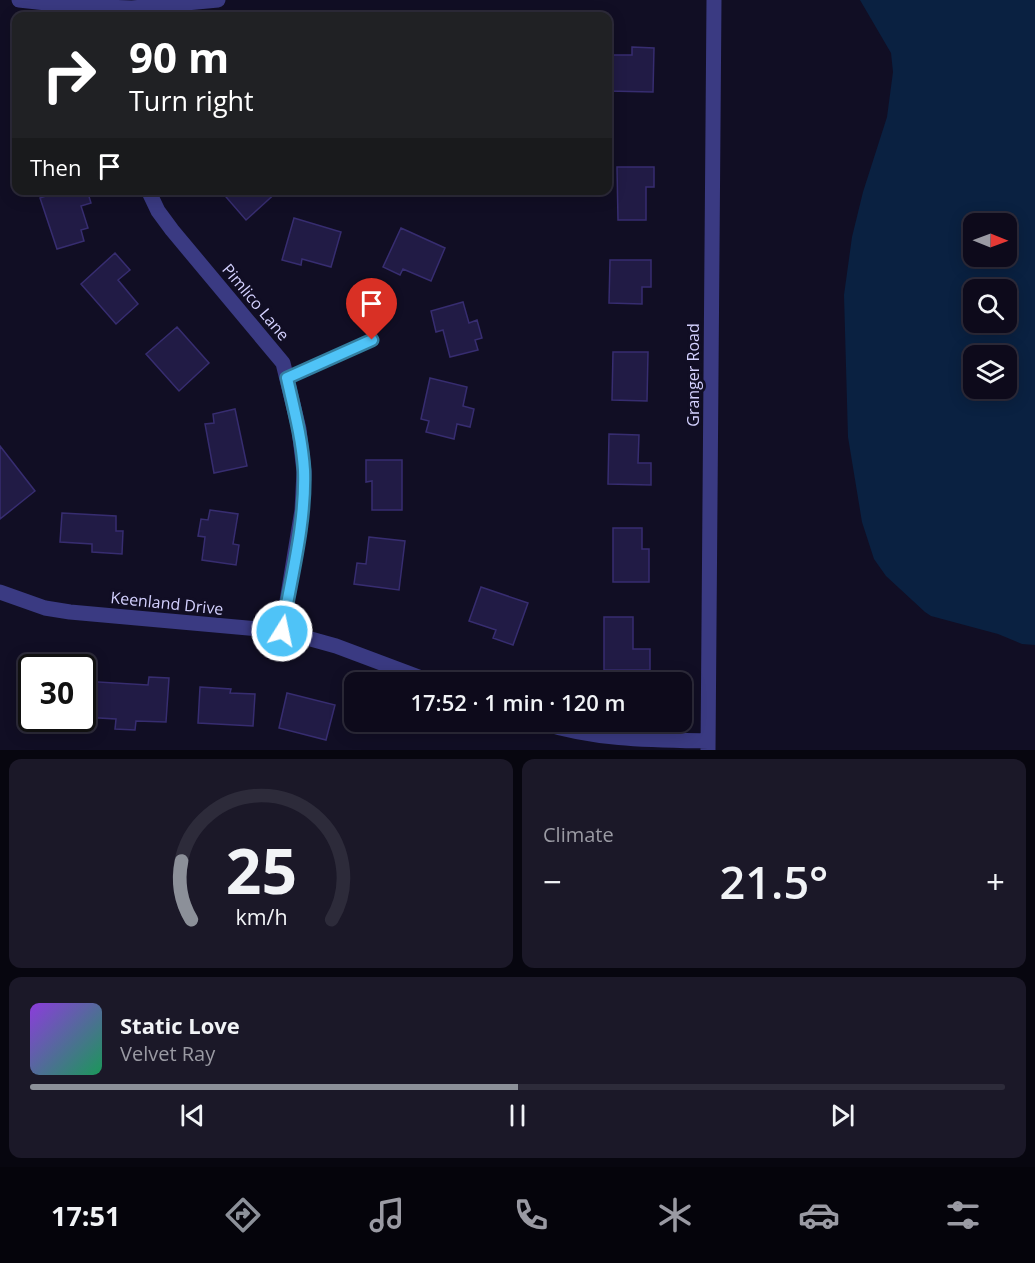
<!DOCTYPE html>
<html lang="en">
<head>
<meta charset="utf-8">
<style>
	body { margin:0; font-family:"Open Sans",sans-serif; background:#1b1828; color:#f1f3f6; height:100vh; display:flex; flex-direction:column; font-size:22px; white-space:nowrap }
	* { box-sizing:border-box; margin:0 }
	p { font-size:20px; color:#9a9aa3 }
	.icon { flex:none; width:33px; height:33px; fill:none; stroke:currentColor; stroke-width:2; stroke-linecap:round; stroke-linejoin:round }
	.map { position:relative; height:750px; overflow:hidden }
	.drawer { display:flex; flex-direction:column; gap:9px; padding:9px; background:#07060f; flex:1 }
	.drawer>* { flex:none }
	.banner { position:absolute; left:12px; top:12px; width:600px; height:183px; border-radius:12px; box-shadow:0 3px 15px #0003,0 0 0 2px #2d2b3a; background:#202124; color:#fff; overflow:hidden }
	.needle { width:39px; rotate:91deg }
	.tools { position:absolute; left:963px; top:213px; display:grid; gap:12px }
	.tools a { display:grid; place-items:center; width:54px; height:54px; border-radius:12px; background:#0d0a1b; box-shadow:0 3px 15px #0003,0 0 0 2px #2d2b3a; font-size:30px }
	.speed { position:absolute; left:18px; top:654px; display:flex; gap:12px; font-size:30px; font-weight:700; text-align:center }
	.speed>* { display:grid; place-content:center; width:78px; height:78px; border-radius:50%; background:#0d0a1b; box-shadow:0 3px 15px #0003,0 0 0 2px #2d2b3a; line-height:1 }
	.speed .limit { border:3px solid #111; border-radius:9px; background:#fff; color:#111 }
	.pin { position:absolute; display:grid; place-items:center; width:51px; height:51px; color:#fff; margin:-62px -26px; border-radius:50% 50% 50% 0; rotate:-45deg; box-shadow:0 0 6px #0007 }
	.pin .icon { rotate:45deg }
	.me { position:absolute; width:66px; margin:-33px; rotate:10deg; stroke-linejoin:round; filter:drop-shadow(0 0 4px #0008) }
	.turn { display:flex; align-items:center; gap:21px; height:126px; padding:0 18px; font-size:27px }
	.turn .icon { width:78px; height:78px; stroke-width:2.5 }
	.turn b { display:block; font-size:42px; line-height:51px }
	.then { display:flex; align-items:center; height:57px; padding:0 18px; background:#0003; gap:12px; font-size:22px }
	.big { font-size:45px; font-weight:600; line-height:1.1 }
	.drawer .card { flex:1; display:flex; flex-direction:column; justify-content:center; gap:9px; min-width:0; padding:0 21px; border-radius:12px; background:#1b1828 }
	.drawer .dial { align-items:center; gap:0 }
	.dial svg { height:156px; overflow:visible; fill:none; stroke:#2d2b3a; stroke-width:7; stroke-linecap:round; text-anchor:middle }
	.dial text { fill:#f1f3f6; stroke:none }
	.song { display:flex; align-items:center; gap:18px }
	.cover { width:72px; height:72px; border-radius:9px; background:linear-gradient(135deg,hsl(270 70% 55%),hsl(150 70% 35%)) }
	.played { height:6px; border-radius:3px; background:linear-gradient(90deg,#8c9099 50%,#2d2b3a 50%) }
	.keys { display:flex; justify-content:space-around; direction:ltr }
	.heat { display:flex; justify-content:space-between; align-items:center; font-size:33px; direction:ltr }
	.drawer .tiles { flex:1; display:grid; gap:9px; grid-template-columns:1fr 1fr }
	.card:last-child { grid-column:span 2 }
	.trip { position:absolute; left:344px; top:672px; width:348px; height:60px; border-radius:12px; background:#0d0a1b; box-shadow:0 3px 15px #0003,0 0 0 2px #2d2b3a; font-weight:600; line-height:60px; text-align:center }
	.tabs { display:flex; height:96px; justify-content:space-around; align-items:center; background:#05040b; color:#9a9aa3 }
	.tabs .icon { width:42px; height:42px }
	.tabs .current { color:#8c9099 }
	.tabs b { font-size:27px; color:#f1f3f6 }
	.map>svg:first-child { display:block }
	.water { fill:#0a2141; fill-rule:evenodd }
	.building { fill:#211b45; stroke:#372d70; stroke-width:1.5 }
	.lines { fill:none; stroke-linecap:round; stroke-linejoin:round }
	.lane { stroke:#3a3a82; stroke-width:10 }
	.street { stroke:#3a3a82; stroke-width:15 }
	.route-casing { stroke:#337fa1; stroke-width:15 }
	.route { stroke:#4fc3f7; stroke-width:10 }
	.labels { text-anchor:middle; stroke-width:6; stroke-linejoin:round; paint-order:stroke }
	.street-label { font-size:16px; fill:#d4d1ff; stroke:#110e24 }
</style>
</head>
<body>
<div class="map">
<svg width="1035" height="750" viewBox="0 0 1035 750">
	<rect width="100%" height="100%" fill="#110e24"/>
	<!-- water -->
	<path class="water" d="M860,0H1035V645L1022,644L998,634L931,616L925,612L886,576L874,559L862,522L848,437L844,295L852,237L863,192L887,117L893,72L891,53ZM974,224H1006V256H974ZM974,290H1006V322H974ZM974,356H1006V388H974Z"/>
	<!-- building -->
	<path class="building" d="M632,47L654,48L653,92L608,91V55H632Z
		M617,167H654V187H646V220H618Z
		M63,190H87L91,203L81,206L88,228L81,230L84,241L57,249L40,198Z
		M220,190H279L246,220Z
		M294,218L341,232L331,267L302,259L301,265L282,260Z
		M401,228L445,248L431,281L403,269L400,275L383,267Z
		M115,253L130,270L118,280L138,304L116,324L81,284Z
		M610,260H651V287H642V304L609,303Z
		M463,302L469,323L477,320L482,338L475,340L478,350L450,357L443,330L436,332L431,311Z
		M177,327L209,363L179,391L146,354Z
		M613,352H648L647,401L612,400Z
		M430,378L467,387L463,406L474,409L470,427L457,424L454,439L426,432L429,421L421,419Z
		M235,409L247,466L214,473L205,424L214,423L213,414Z
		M609,434L639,435L638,463H651V485L608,484Z
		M0,446L35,491L0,519Z
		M366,460H402V510H372V481L366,482Z
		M210,510L238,514L233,544L239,545L236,565L202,560L205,537L198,536L201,519L208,520Z
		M62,513L116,516V531H123L122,554L92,552V544L60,542Z
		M613,528H642V549H649V582H613Z
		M369,537L405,541L399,590L354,584L357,563L366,564Z
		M481,587L528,603L513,645L493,638L496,630L469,621Z
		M604,617H633V649H650V670H604Z
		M149,677L169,678L166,722L136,721L135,730L115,729L116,719L82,717V681L148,685Z
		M200,687L231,689L230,693L255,694L253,726L198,723Z
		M287,693L335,705L326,740L279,728Z"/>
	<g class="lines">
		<!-- lane -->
		<path class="lane" d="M287,378L372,340"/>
		<!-- street -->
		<path class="street" d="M19,0L74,6L132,8L218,0
			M148,190L158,211L172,230L283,363L299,429L304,472L302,510L282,631
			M0,592L45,608L70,612L282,631L336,646L432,682
			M540,722C595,740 651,740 708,741
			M708,750L714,0"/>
	</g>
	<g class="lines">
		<!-- route casing -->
		<g class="route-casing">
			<path id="route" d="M282,631C291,578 306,523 304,470C302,439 294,409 287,378L372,340"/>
		</g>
		<!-- route -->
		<use href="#route" class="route"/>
	</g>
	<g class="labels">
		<!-- street labels -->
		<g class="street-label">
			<text transform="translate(256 302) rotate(50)" y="6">Pimlico Lane</text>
			<text transform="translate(693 375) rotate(-90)" y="6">Granger Road</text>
			<text transform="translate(167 603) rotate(6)" y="6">Keenland Drive</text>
		</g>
	</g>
</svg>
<div class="tools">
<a><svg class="needle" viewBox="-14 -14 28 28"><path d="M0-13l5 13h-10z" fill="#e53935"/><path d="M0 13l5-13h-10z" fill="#9a9aa3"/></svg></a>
<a><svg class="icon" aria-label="search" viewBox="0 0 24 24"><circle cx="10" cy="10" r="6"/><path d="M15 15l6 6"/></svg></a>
<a><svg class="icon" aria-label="layers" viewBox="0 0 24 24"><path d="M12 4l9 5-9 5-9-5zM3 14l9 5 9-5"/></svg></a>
</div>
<div class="speed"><div class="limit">30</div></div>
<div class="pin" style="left:372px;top:340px;background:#d93025"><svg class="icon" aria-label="arrive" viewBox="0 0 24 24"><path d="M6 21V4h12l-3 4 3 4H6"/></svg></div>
<svg class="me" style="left:282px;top:631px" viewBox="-20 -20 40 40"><circle r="17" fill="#4fc3f7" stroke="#fff" stroke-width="3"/><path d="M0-11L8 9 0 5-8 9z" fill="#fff"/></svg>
<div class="trip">17:52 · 1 min · 120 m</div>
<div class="banner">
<div class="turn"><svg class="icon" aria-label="right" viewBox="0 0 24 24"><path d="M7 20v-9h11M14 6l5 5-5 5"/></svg><div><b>90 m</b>Turn right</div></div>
<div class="then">Then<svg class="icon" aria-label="arrive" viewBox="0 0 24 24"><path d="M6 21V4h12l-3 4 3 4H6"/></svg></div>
</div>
</div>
<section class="drawer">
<div class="tiles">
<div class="card dial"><svg viewBox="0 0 100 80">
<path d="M14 69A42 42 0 1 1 86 69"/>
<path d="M14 69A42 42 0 0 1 9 39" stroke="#8c9099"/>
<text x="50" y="56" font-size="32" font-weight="700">25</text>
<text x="50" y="72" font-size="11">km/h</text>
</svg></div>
<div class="card"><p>Climate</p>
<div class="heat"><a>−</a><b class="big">21.5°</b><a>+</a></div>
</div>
<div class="card">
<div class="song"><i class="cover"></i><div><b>Static Love</b><p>Velvet Ray</p></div></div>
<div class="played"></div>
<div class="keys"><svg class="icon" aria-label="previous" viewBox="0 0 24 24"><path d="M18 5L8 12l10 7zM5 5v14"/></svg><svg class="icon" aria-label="pause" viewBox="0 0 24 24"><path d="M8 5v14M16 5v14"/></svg><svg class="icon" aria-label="next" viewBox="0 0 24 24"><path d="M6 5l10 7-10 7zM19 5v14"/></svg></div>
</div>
</div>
</section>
<nav class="tabs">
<b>17:51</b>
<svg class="icon current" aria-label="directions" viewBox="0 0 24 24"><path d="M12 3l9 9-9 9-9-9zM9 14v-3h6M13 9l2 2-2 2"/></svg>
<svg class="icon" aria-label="music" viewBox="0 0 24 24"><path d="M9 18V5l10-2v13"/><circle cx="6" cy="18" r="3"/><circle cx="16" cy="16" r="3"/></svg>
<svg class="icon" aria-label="phone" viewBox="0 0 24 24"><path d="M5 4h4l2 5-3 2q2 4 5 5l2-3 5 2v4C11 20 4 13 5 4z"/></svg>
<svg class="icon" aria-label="climate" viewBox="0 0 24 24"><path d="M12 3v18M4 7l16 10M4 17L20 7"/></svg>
<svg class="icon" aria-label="car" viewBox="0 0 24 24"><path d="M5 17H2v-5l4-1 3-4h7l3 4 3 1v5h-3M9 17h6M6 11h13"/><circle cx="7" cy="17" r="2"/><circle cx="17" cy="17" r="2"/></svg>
<svg class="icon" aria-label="filters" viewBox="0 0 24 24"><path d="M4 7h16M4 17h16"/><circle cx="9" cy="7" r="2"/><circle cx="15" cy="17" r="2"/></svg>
</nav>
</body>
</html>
